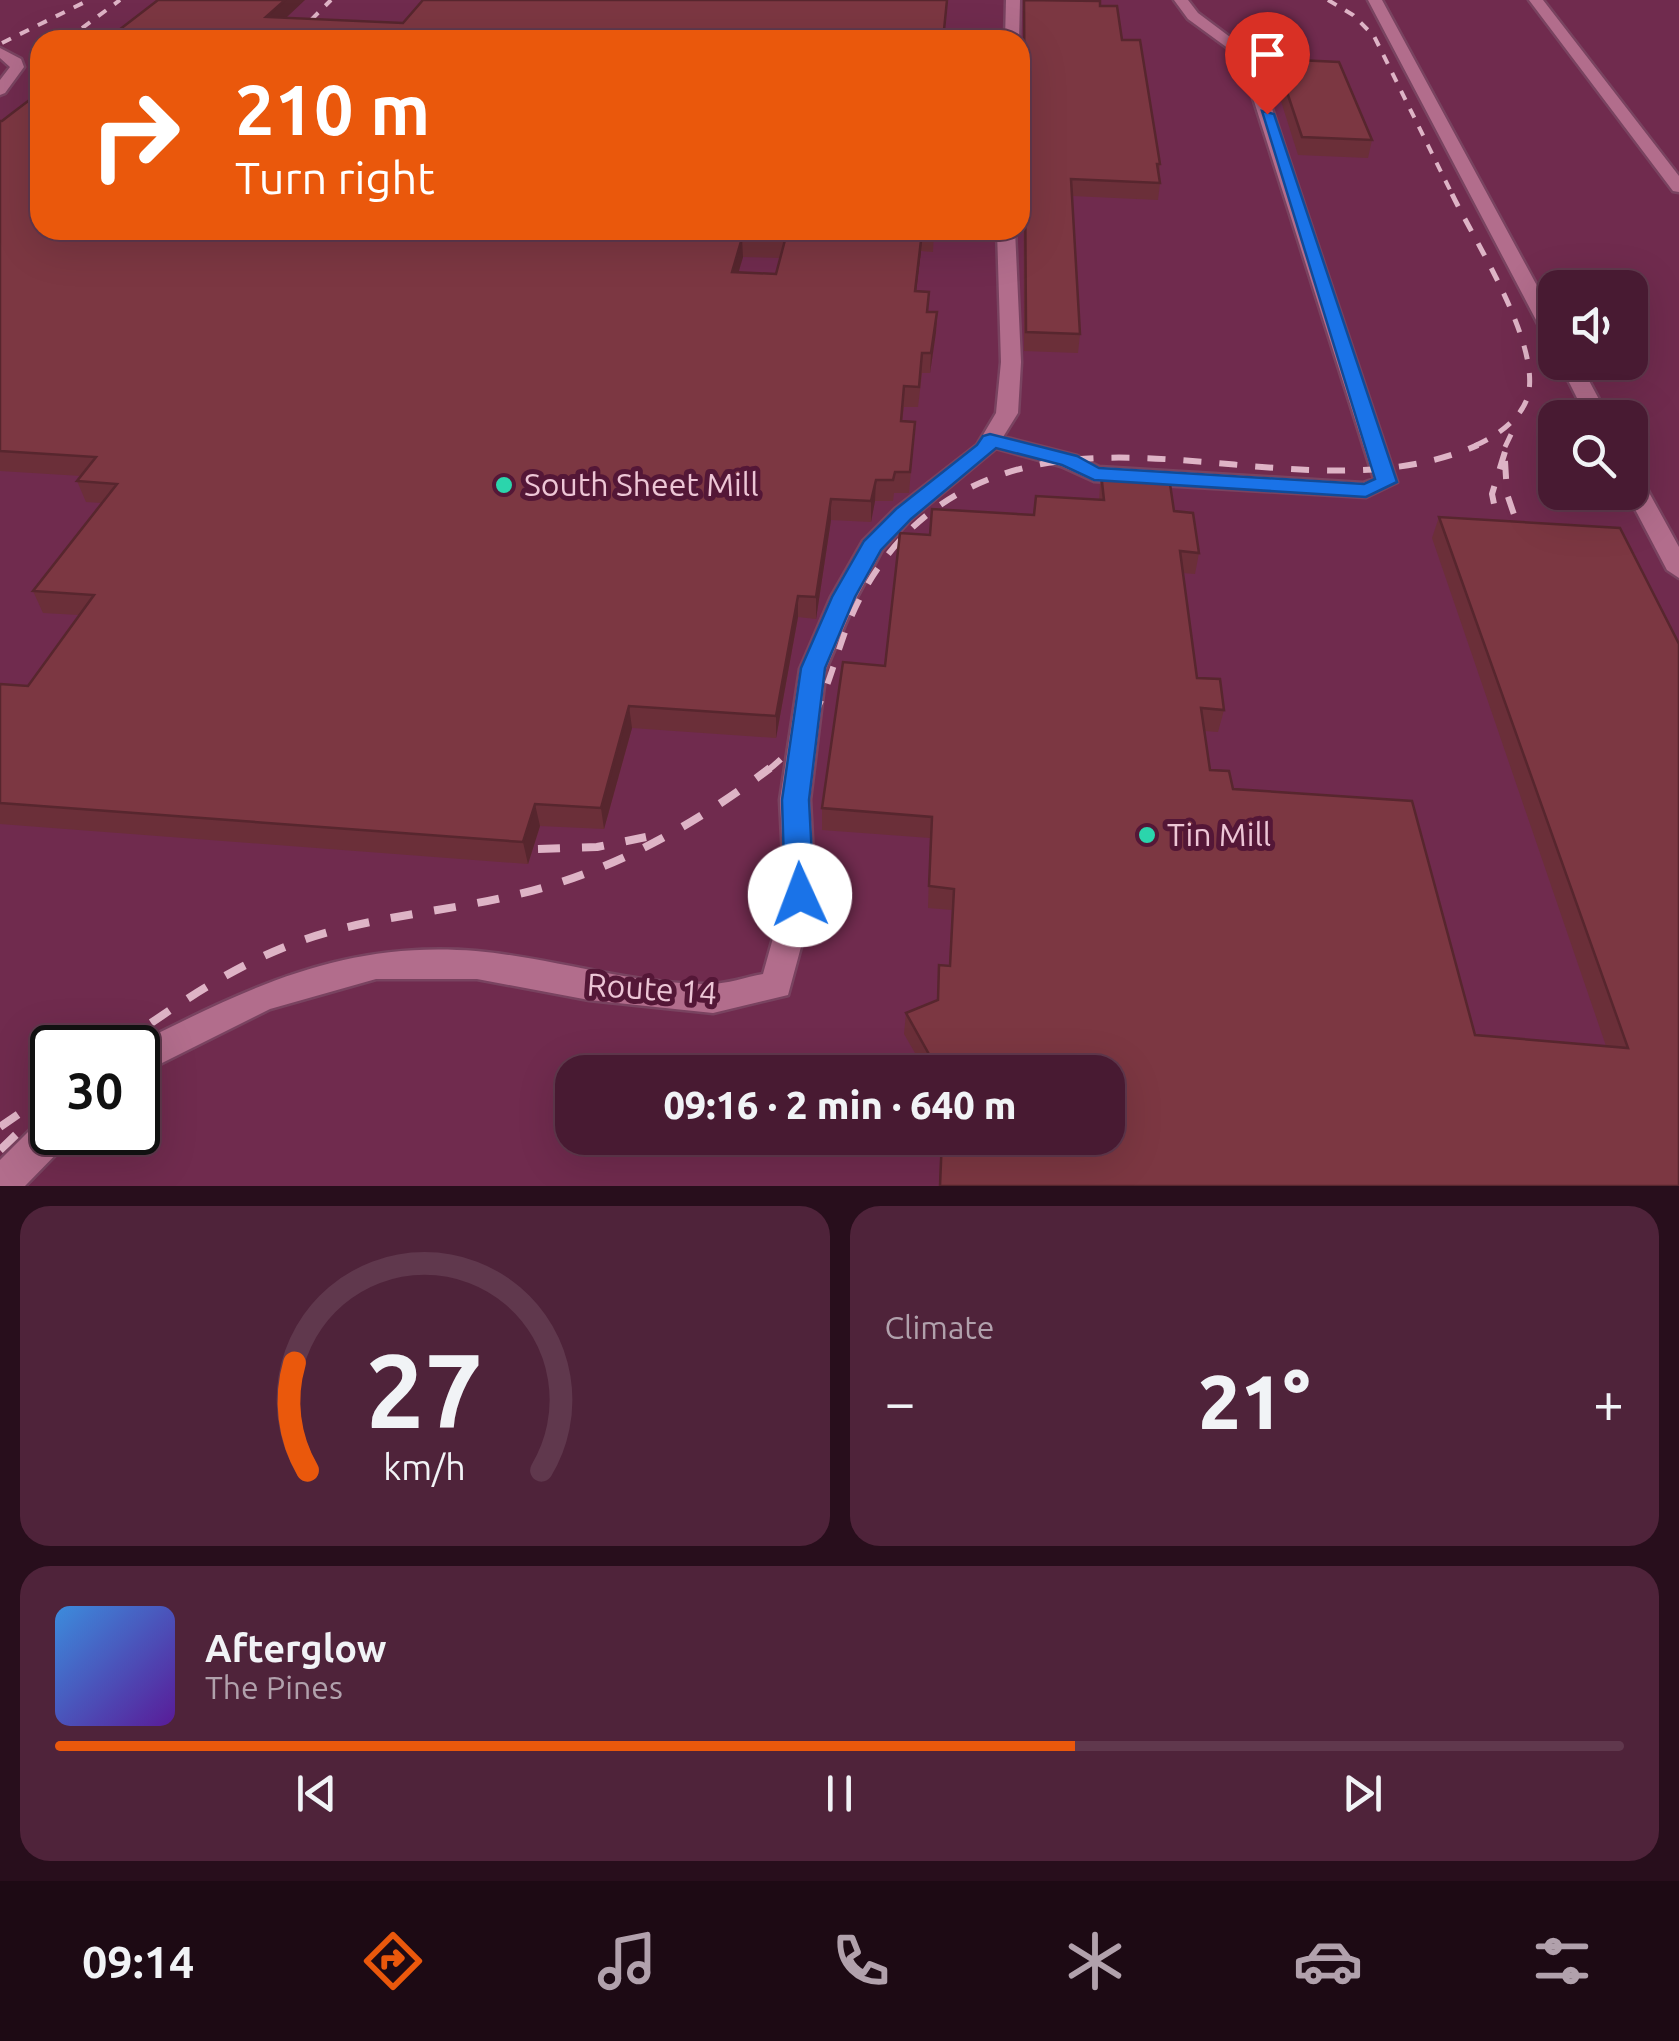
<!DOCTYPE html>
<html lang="en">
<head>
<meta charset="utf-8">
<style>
	body { margin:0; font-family:Ubuntu,sans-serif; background:#4f233a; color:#f1f3f6; height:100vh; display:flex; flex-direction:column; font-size:38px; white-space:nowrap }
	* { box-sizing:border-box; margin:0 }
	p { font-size:32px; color:#b1a1ac }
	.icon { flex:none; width:55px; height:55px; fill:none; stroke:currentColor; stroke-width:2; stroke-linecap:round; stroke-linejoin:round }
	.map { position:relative; height:1186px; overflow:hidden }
	.drawer { display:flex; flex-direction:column; gap:20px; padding:20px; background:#280e1c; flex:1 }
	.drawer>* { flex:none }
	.guide { position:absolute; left:30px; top:30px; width:1000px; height:210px; border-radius:30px; box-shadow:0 10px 40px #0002,0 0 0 2px #60384d; background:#ea580c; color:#fff; overflow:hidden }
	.fabs { position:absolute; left:1538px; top:270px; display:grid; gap:20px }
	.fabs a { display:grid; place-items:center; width:110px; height:110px; border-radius:20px; background:#481a32; box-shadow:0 10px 40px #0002,0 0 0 2px #60384d; font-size:50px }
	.speed { position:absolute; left:30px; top:1025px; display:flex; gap:20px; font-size:50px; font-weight:700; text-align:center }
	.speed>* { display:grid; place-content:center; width:130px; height:130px; border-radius:50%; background:#481a32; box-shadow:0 10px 40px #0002,0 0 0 2px #60384d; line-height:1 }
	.speed .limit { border:5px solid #111; border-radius:15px; background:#fff; color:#111 }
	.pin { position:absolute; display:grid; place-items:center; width:85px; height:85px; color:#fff; margin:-102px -42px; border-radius:50% 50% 50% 0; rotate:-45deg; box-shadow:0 0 10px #0007 }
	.pin .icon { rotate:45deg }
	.me { position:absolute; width:110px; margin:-55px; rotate:358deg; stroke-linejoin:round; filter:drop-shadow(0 0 8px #0008) }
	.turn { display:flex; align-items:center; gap:35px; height:210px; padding:0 40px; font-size:45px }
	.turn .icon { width:130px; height:130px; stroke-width:2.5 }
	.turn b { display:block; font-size:70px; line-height:85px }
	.big { font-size:75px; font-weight:800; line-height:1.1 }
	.drawer .card { flex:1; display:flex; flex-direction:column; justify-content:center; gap:15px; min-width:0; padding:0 35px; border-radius:30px; background:#4f233a }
	.drawer .dial { align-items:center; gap:0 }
	.dial svg { height:260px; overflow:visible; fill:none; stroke:#60384d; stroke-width:7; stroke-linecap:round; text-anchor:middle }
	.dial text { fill:#f1f3f6; stroke:none }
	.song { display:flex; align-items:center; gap:30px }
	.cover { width:120px; height:120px; border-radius:15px; background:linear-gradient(135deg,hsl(210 70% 55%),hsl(270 70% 35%)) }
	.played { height:10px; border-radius:5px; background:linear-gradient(90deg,#ea580c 65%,#60384d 65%) }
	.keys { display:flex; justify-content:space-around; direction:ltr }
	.heat { display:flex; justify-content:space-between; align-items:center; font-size:55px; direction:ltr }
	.drawer .tiles { flex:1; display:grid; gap:20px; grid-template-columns:1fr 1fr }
	.card:last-child { grid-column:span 2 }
	.trip { position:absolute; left:555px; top:1055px; width:570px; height:100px; border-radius:30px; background:#481a32; box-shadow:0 10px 40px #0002,0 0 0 2px #60384d; font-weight:800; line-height:100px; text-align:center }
	.tabs { display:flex; height:160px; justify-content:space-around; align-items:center; background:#1d0a14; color:#b1a1ac }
	.tabs .icon { width:70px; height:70px }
	.tabs .active { color:#ea580c }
	.tabs b { font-size:45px; color:#f1f3f6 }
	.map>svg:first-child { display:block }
	.built { fill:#702b4e; fill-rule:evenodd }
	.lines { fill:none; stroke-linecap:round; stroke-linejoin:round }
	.street-casing { stroke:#794360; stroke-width:5 }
	.street { fill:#b26d8c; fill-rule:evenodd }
	.rail-far3 { stroke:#deb4c6; stroke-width:4; stroke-dasharray:10 10; stroke-linecap:butt }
	.rail-far2 { stroke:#deb4c6; stroke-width:5; stroke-dasharray:14 14; stroke-linecap:butt }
	.rail-far1 { stroke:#deb4c6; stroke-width:6; stroke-dasharray:18 18; stroke-linecap:butt }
	.rail { stroke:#deb4c6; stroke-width:8; stroke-dasharray:22 22; stroke-linecap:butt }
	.wall { fill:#6b2f39; fill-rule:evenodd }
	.shaded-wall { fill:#57262e }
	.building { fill:#7c3742; stroke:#57262e; stroke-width:2.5; fill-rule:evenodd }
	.route { fill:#1a73e8; stroke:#114b97; stroke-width:2.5 }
	.poi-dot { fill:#2bd5ac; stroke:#541737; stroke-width:4 }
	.labels { text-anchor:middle; stroke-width:10; stroke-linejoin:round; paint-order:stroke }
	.poi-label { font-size:32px; fill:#edc6d6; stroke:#541737; text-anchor:start }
	.street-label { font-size:32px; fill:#edc6d6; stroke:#541737 }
</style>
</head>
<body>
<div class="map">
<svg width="1679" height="1186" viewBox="0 0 1679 1186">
	<rect width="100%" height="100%" fill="#602242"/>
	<!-- built -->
	<path class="built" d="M0,0H1679V1186H0ZM40,40H1020V230H40ZM1555,288H1630V362H1555ZM1555,418H1630V492H1555ZM52,1048H138V1132H52ZM572,1072H1108V1138H572Z"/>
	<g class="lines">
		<!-- street casing -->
		<g class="street-casing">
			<path id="street" d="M1006,0H1020L1019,40H1005Z
				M1174,0H1188L1198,13L1254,55L1397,482L1366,497L1094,481L1061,466L996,448L911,519L882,550L857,597L826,669L810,800L815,895L788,995L713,1013L589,1000L477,979H376L270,1009L138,1075V1048H129C246,989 341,940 476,951C555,958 631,985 710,984C727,984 746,977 763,974L785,895L780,800L800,669L831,597L863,541L895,509L977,445L996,413L1001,362L997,230H1015L1021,362L1018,413L1003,437L1077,456L1099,467L1363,483L1374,479L1240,57L1188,19Z
				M1368,0H1382L1555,319V343L1545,337Z
				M1529,0H1543L1679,176V192L1673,191Z
				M0,48L21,59L24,67L5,93L0,95V80L10,67L0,58Z
				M1559,362H1579L1609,418H1587Z
				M1630,471L1641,478L1679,547V578L1667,570L1626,492H1630Z
				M52,1116V1132H71L66,1144L25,1186H0V1160L40,1120Z"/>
		</g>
		<!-- street -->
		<use href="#street" class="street"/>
		<!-- rail-far3 -->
		<path class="rail-far3" d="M1328,0L1353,15L1374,36L1453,196
			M297,34L331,0
			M66,40L120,0
			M2,43L89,0"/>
		<!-- rail-far2 -->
		<path class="rail-far2" d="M1452,194C1475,242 1541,343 1528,396C1521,420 1494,438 1472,447
			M1505,447L1515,426"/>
		<!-- rail-far1 -->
		<path class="rail-far1" d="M1505,461L1507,494L1523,541
			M1501,539L1492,494L1507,445
			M767,771C818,731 824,692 844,635C862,585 893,539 936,508C1096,394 1307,520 1478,445"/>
		<!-- rail -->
		<path class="rail" d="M538,849L597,847L646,837
			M115,1048C175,1006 236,963 306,939C371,917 440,912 506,897C604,876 691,828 770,768
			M0,1127L33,1104
			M0,1150L52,1100"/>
	</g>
	<!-- wall -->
	<path class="wall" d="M1023,0H1068L1100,6L1160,164L1159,173L1160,183L1158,200L1072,196L1080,334L1078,353L1024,351Z
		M1276,59L1372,140L1368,158L1298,155L1273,76Z
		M0,121L934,230L933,252L921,251L916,291L928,312H937L936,332L930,373H922L918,407H904L902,421L915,422L909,493H894L893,501H875L871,522L831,520L816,619L798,617L776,738L632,728L604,829L540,826L528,864L0,824V684L28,686L79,615L43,613L33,591L102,503L86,502L77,481L81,476L0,471ZM743,257L780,258L776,274L738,273Z
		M1101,473L1174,511L1199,553L1195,574L1183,573L1197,678L1224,710L1218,732L1204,731L1210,770L1233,789L1475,1035L1606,1046L1432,538L1439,517L1679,1186H939L941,1138H1108V1072H926L904,1034L906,1013L937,1000L939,965L949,966L952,910L928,908L930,838L822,830V808L885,666L930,535L1034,515L1099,500Z"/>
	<!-- shaded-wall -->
	<path class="shaded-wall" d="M285,0H305L270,33L266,17Z
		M922,232L921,251L914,310L915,291Z
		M742,238L743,257L733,291L732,272Z
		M937,312L936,332L930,373L931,353Z
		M876,480L875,501L871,522V501Z
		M831,499V520L816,619V597Z
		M798,596V617L776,738V716Z
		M629,706L632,728L604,829L601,808Z
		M535,804L540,826L528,864L523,842Z"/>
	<!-- building -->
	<path class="building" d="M158,0H285L266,17L403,23L423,0H947L943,40H106Z
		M1024,0L1100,1V6H1117L1122,40H1140L1160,164H1157L1160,183L1071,179L1080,334L1026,332Z
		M1276,59L1339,62L1372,140L1302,137Z
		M40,92V230H934V233L922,232L915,291L929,292L927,312H937L931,353H922L919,387L904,386L901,421L915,422L910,472H895L893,480H876L871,501L831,499L816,597L798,596L776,716L629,706L601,808L535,804L523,842L0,803V684L28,686L94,595L33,591L117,484L77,481L96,457L0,451V121H2L11,114ZM742,238L785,240L776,274L732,272Z
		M1101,473L1169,477L1174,511L1193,513L1199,553L1180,551L1197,678L1220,679L1224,710L1201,708L1210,770L1229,771L1233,789L1412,801L1475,1035L1628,1048L1439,517L1620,528L1679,644V1186H940L942,1138H1108V1072H944L945,1057L930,1056L906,1013L938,1000L939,965L950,966L954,889L929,886L932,817L822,808L843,662L885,666L900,533L930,535L932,509L1034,515L1036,496L1104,500Z"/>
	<!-- route -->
	<path class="route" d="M1262,111L1274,114L1397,482L1366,497L1094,480L1062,465L996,448L911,519L881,550L855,597L825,668L809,800L814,895L809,903L800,906L790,903L785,895L782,800L801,668L832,597L864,541L896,509L977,445L983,436L990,434L1077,456L1099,468L1364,484L1375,479Z"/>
	<!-- markers -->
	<g class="poi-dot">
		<circle cx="504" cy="485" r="10"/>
		<circle cx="1147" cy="835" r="10"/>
	</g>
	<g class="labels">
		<!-- poi labels -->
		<g class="poi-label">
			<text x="524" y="496">South Sheet Mill</text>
			<text x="1167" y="846">Tin Mill</text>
		</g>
		<!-- street labels -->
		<g class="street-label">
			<text transform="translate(652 989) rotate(4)" y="11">Route 14</text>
		</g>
	</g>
</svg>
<div class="fabs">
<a><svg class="icon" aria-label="sound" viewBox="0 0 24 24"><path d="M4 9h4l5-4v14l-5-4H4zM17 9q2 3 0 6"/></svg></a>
<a><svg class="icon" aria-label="search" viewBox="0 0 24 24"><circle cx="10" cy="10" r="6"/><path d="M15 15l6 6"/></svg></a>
</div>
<div class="speed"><div class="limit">30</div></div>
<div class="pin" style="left:1267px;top:114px;background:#d93025"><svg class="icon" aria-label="arrive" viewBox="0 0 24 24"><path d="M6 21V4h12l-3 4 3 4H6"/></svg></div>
<svg class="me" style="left:800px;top:895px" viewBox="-20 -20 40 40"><circle r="19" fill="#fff"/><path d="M0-13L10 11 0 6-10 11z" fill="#1a73e8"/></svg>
<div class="trip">09:16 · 2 min · 640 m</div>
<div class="guide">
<div class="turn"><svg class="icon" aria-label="right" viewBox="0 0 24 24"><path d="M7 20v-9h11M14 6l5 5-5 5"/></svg><div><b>210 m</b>Turn right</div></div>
</div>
</div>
<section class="drawer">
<div class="tiles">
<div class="card dial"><svg viewBox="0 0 100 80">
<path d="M14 69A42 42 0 1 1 86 69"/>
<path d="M14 69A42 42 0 0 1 10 36" stroke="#ea580c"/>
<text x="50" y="56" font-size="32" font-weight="700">27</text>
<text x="50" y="72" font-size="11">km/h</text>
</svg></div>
<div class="card"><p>Climate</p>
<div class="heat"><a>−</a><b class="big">21°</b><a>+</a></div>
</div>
<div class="card">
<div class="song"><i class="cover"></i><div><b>Afterglow</b><p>The Pines</p></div></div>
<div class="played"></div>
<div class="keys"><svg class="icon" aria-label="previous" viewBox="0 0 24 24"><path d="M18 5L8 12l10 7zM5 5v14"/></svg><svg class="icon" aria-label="pause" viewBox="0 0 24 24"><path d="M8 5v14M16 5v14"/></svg><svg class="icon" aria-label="next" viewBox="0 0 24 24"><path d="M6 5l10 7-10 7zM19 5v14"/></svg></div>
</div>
</div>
</section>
<nav class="tabs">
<b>09:14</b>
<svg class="icon active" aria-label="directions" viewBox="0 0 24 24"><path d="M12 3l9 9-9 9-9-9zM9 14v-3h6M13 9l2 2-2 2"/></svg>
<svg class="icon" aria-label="music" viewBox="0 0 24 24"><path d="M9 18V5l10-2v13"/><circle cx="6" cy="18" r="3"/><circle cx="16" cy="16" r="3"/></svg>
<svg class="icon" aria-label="phone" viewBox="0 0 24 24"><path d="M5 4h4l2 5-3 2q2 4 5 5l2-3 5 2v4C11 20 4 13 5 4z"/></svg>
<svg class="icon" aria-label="climate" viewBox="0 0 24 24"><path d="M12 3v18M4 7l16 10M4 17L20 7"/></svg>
<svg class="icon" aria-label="car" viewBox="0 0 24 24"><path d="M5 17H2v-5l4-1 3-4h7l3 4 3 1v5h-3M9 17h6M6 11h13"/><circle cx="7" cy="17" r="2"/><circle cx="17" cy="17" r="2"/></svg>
<svg class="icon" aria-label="filters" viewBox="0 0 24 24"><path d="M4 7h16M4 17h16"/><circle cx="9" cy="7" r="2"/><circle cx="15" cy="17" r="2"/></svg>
</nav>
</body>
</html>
